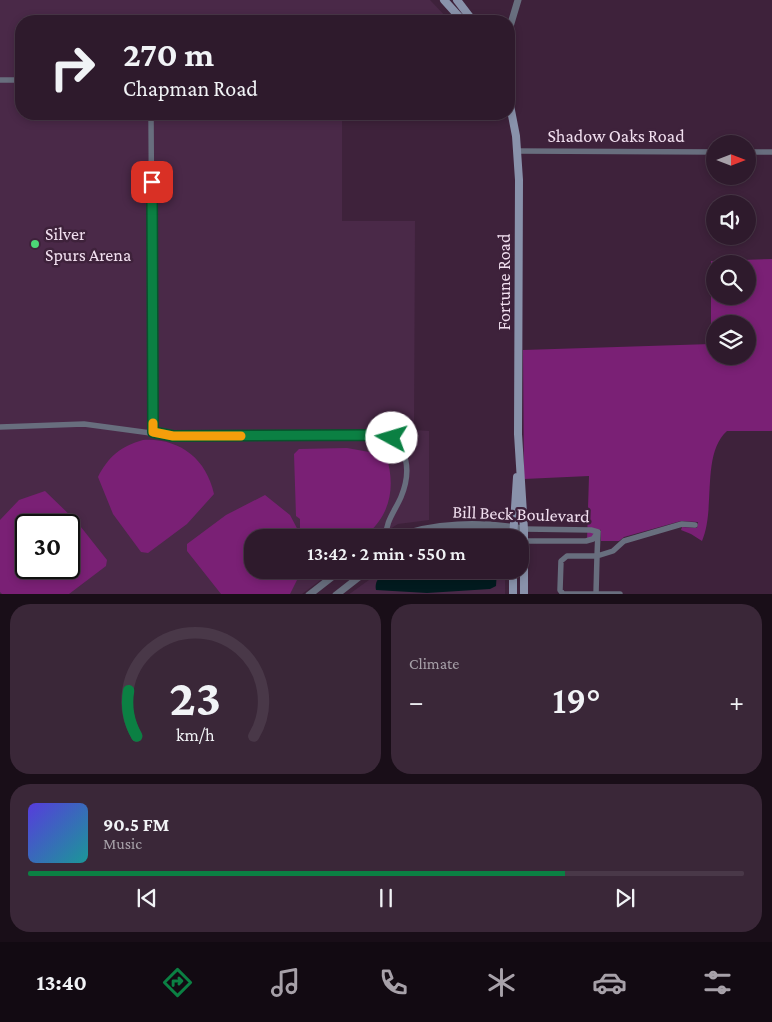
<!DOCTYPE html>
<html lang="en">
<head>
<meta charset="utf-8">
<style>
	body { margin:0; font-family:"Crimson Pro",serif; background:#3a2738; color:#f1f3f6; height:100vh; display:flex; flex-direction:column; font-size:19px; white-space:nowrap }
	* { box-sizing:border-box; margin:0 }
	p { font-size:16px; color:#a7a1a9 }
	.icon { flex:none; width:28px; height:28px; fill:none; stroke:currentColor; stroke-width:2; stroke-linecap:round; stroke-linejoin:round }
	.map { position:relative; height:594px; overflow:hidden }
	.panel { display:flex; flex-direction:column; gap:10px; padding:10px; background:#190e18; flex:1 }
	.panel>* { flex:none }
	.guide { position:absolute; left:15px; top:15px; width:500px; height:105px; border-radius:20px; box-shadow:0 2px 8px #0003,0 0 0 1px #493848; background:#2e1a2c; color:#f1f3f6; overflow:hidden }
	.needle { width:32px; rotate:90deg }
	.buttons { position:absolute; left:706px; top:135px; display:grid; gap:10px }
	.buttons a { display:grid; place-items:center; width:50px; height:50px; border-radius:50%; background:#2e1a2c; box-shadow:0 2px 8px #0003,0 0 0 1px #493848; font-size:25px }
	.speed { position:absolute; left:15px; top:514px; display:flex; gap:10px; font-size:25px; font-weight:700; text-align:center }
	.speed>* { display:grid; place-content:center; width:65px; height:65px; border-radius:50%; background:#2e1a2c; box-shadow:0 2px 8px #0003,0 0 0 1px #493848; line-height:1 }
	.speed .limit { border:2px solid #111; border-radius:8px; background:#fff; color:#111 }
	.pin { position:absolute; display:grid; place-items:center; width:42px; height:42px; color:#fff; margin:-21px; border-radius:10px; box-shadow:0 2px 8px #0006 }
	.me { position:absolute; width:55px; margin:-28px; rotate:276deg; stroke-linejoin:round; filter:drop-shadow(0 0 4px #0008) }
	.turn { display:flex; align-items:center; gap:18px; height:105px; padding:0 25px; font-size:22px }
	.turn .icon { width:65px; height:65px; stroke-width:2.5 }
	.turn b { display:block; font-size:35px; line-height:42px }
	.big { font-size:38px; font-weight:600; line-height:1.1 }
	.panel .card { flex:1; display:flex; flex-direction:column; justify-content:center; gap:8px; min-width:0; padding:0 18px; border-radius:20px; background:#3a2738 }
	.panel .dial { align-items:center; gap:0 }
	.dial svg { height:130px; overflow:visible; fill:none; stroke:#493848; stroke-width:7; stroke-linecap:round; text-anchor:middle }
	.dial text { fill:#f1f3f6; stroke:none }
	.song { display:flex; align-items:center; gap:15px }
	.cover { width:60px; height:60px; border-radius:8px; background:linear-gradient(135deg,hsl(250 70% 55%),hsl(180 70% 35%)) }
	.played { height:5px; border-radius:2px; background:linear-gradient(90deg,#0b8043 75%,#493848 75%) }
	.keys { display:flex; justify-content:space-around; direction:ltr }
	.heat { display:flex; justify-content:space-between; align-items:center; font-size:28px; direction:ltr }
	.panel .tiles { flex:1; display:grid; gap:10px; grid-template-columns:1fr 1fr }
	.card:last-child { grid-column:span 2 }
	.trip { position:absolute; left:244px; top:529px; width:285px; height:50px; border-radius:20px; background:#2e1a2c; box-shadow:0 2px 8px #0003,0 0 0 1px #493848; font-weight:600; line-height:50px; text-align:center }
	.menu { display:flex; height:80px; justify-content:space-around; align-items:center; background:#120a12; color:#a7a1a9 }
	.menu .icon { width:35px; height:35px }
	.menu .active { color:#0b8043 }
	.menu b { font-size:22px; color:#f1f3f6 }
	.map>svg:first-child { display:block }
	.built { fill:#4a2948; fill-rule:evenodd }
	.green { fill:#7a2075; fill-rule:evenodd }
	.water { fill:#021b1f }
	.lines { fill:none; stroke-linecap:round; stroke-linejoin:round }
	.minor { stroke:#686e7e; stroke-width:5.5 }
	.tertiary { stroke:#686e7e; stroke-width:7 }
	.secondary { stroke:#8992ab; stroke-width:8 }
	.route-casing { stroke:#07532c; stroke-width:12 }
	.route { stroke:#0b8043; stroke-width:9 }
	.slow { stroke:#f59e0b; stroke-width:9 }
	.poi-dot { fill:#4cd676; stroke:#3e223b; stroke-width:2 }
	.labels { text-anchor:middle; stroke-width:5; stroke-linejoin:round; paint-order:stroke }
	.street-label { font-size:18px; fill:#f1dfef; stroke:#3e223b }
	.poi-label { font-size:18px; fill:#f1dfef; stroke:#3e223b; text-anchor:start }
</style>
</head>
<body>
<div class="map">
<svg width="772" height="595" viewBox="0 0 772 595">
	<rect width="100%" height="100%" fill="#3e223b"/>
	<!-- built -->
	<path class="built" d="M0,0H430L450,21H21V114H342V221H415L414,430L429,431V520L398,524L377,537L252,538V570H334L302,594H0ZM26,525H69V568H26Z
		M383,570H505V594L348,595Z"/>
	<!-- green -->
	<path class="green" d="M772,259V431H727C701,454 716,509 702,541L691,534L681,530L682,527L697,528L698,522L681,521L624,537L619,541H601V530L595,529L594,541H587L589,476L524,479L523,350L711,344V261ZM715,264H748V296H715ZM715,324H748V356H715Z
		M143,440C179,438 206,458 214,494L187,524L148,553L141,552L113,514L98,477C108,457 121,446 143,440Z
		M347,448L386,455C396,486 391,517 363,537L252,538V570H302L290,594H221L187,551V544L226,515L265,495L290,515L300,534V519L296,516L294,454L299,449Z
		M45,491L77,522L107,560L106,566L69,594H2L0,592V520L19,500ZM26,525H69V568H26Z"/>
	<!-- water -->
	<path class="water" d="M392,570H497L496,586L490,589L427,593L376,590C374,578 383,575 392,570Z"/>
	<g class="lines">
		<!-- minor -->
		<path class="minor" d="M0,80H21
			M151,114L153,433
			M517,151L715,152
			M748,152H772
			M0,427L84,424L173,436L381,435C410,443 411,473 401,497C395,511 385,522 386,538
			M524,529L591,530L598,532
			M598,532L597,556H567L561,561L560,590L563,594H620
			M524,541H586L593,539L598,532
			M596,594L597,556L613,551L624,541L682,524L695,525"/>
		<!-- tertiary -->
		<path class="tertiary" d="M509,30L518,0
			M394,538C433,522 482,522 524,529
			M309,595L341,570
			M336,595L368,570"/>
		<!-- secondary -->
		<path class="secondary" d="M444,0L463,21
			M457,0L473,21
			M509,100L516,136L519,180L518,434L524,529V595
			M513,538L517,477
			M513,570V595"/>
	</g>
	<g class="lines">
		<!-- route casing -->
		<g class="route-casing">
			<path id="route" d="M152,182L153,432L173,436L381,435L392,438"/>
		</g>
		<!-- route -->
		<use href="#route" class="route"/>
		<!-- slow -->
		<path class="slow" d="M153,423V432L173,436H241"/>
	</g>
	<!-- markers -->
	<circle class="poi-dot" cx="35" cy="244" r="5"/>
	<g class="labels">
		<!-- street labels -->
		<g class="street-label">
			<text x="616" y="142">Shadow Oaks Road</text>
			<text transform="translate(504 282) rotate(-90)" y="6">Fortune Road</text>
			<text transform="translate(521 514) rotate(2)" y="6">Bill Beck Boulevard</text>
		</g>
		<!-- poi labels -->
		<g class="poi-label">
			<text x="45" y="240">Silver<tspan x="45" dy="21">Spurs Arena</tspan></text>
		</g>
	</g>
</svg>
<div class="buttons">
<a><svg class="needle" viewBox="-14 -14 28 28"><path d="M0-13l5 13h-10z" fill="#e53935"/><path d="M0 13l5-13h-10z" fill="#a7a1a9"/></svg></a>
<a><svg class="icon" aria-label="sound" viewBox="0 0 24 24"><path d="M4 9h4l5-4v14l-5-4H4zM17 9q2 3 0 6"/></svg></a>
<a><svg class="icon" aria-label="search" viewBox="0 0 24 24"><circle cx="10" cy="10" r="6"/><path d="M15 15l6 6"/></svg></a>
<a><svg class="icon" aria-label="layers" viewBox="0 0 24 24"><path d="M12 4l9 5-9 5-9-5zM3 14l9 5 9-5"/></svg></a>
</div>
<div class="speed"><div class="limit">30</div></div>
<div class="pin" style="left:152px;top:182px;background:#d93025"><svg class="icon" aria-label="arrive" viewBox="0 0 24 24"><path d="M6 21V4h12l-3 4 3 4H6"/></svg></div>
<svg class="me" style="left:392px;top:438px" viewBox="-20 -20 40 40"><circle r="19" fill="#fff"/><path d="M0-13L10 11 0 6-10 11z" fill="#0b8043"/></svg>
<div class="trip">13:42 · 2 min · 550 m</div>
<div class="guide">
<div class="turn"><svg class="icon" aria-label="right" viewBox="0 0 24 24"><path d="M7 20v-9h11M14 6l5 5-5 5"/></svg><div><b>270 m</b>Chapman Road</div></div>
</div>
</div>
<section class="panel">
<div class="tiles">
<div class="card dial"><svg viewBox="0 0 100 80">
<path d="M14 69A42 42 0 1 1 86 69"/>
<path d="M14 69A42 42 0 0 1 9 41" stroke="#0b8043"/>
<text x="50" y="56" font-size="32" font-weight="700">23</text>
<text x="50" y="72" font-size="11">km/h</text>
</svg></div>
<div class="card"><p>Climate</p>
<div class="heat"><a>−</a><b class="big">19°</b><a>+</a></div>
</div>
<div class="card">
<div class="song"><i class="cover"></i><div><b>90.5 FM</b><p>Music</p></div></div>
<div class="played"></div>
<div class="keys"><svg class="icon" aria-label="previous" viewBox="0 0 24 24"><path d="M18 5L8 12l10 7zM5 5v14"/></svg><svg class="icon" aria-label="pause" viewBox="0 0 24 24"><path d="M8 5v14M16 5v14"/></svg><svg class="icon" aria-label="next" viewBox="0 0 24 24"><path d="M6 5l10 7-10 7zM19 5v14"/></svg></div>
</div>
</div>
</section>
<nav class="menu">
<b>13:40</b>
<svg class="icon active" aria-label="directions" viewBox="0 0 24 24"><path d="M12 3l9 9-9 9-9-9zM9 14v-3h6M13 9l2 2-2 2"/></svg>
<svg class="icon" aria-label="music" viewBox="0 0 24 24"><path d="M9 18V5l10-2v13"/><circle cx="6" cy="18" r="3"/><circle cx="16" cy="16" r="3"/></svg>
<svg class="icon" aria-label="phone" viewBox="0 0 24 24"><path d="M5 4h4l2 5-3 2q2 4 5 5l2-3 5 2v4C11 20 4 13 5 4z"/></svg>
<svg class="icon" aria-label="climate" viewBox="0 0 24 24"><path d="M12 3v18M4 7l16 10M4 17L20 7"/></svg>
<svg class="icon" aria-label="car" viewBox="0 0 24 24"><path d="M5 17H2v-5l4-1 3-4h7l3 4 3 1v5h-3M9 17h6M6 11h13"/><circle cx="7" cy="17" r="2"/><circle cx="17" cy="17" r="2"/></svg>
<svg class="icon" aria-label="filters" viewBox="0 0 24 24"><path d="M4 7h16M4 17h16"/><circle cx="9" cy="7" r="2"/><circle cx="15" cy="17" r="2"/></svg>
</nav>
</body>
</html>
